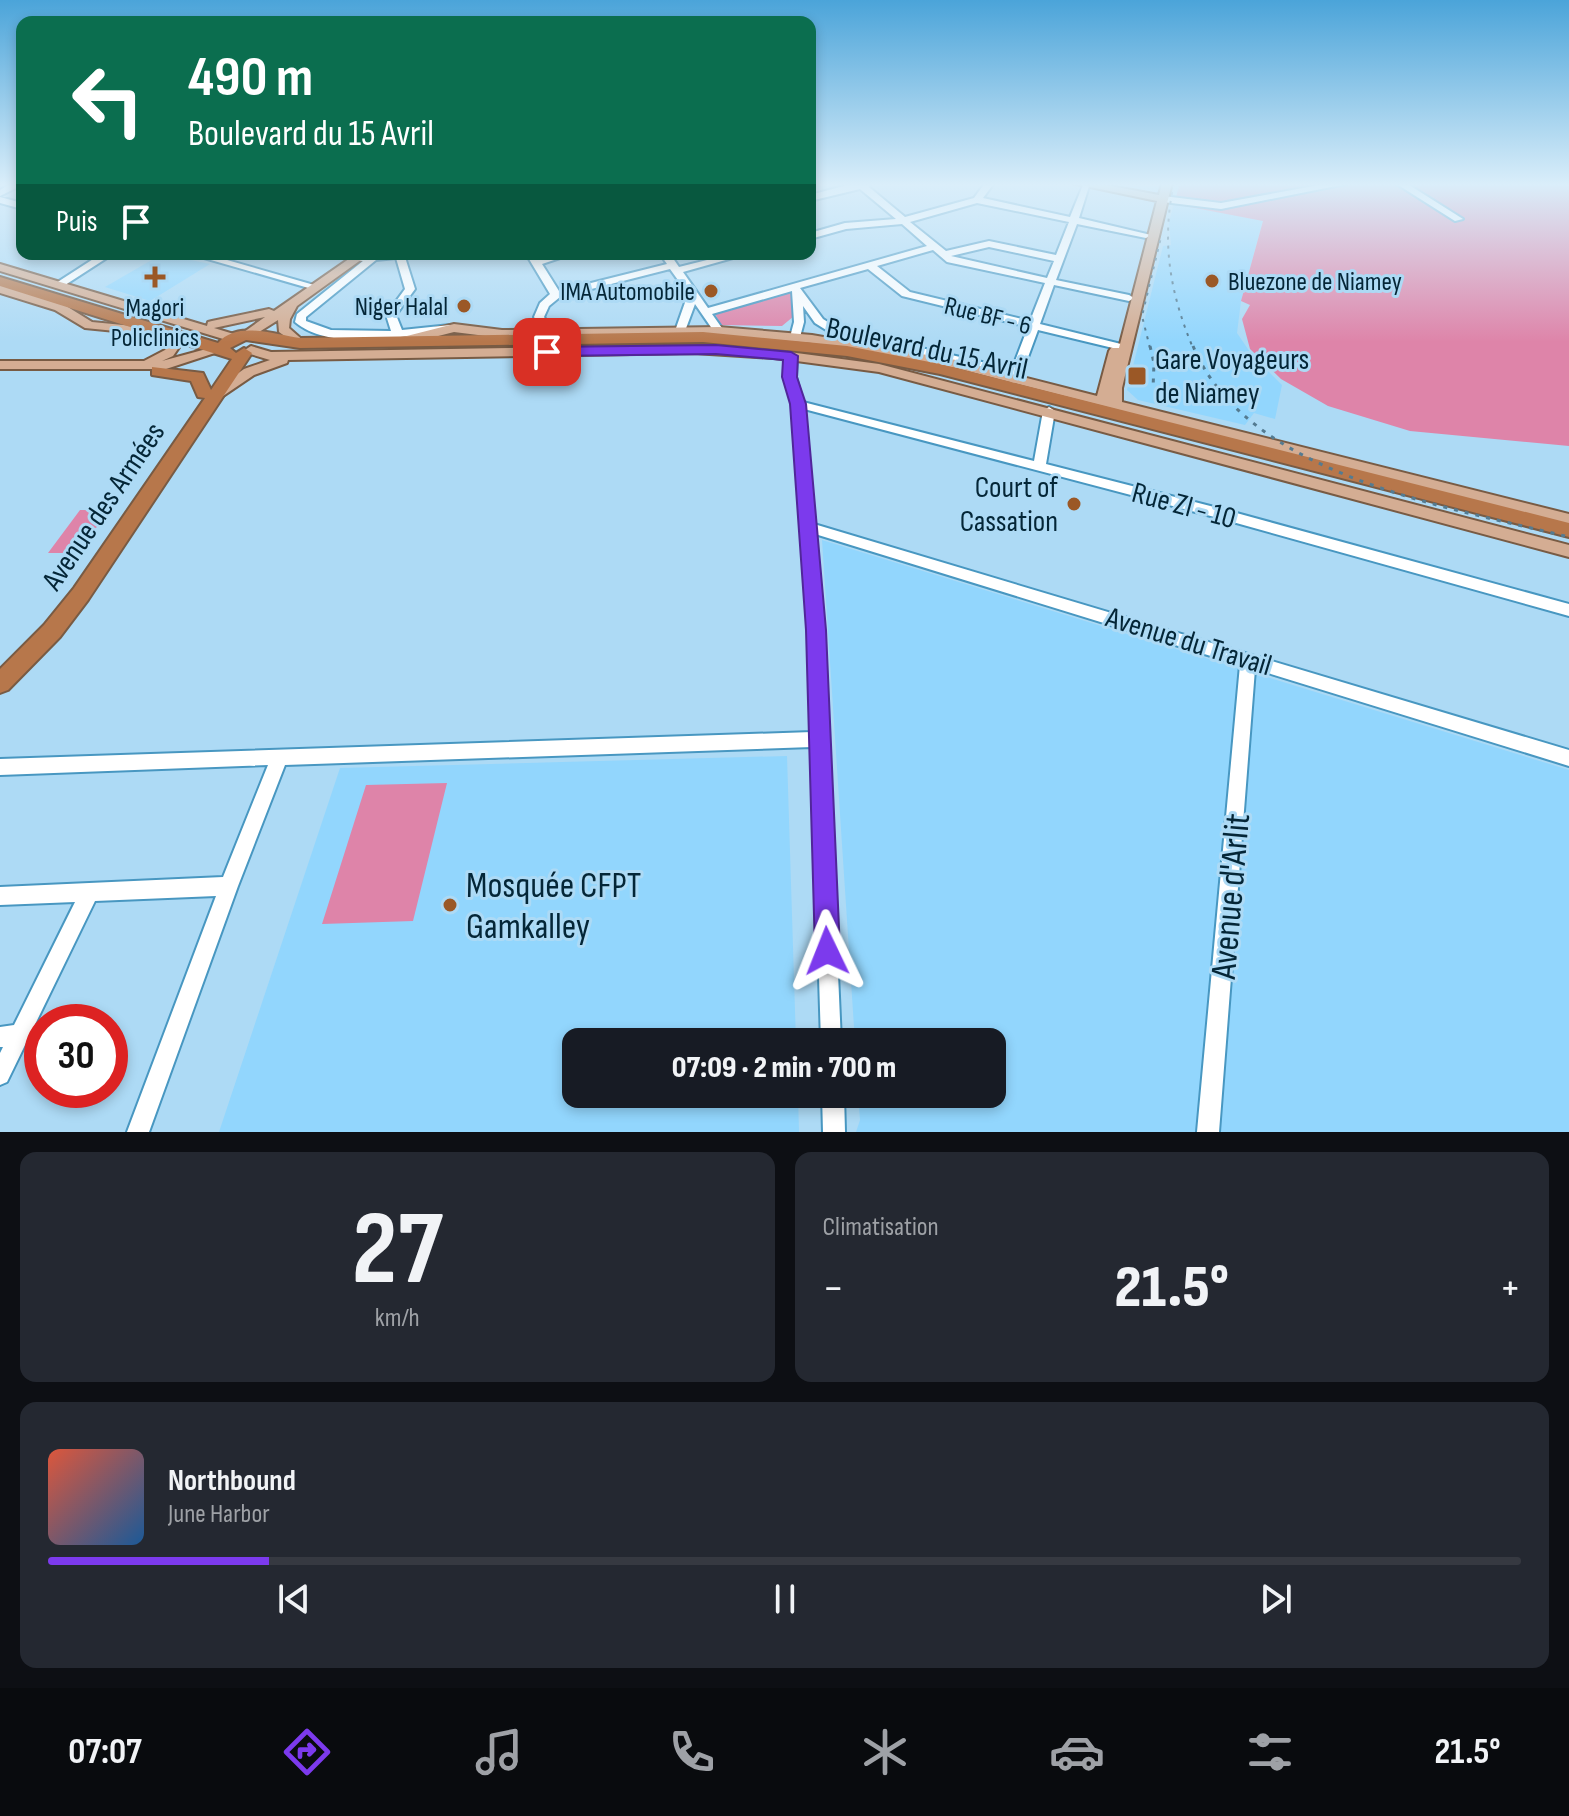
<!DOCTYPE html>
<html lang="fr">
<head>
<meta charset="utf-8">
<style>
	body { margin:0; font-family:"Sofia Sans Condensed",sans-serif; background:#242831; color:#f1f3f6; height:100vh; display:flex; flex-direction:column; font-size:30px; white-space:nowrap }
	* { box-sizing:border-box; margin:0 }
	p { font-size:26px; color:#9ea1a6 }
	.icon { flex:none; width:44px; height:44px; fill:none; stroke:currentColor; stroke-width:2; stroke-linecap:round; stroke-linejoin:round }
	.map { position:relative; height:1132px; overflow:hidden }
	.sheet { display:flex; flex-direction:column; gap:20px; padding:20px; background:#0d0f14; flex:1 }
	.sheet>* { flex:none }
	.top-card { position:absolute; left:16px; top:16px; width:800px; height:244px; border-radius:16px; box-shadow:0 4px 12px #0003; background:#0b6e4f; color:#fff; overflow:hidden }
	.speed { position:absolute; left:24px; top:1004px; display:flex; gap:16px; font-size:40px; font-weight:700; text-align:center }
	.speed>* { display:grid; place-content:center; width:104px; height:104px; border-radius:50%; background:#171b24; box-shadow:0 4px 12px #0003; line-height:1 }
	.speed .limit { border:12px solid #d22; background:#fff; color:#111 }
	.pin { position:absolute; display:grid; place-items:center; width:68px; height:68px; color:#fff; margin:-34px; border-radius:16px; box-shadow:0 4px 12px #0006 }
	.me { position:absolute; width:88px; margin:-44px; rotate:358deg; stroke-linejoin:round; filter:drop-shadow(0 0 6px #0008) }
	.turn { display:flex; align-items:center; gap:28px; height:168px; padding:0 40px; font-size:36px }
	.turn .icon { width:104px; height:104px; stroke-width:2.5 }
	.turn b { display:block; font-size:56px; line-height:68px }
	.then { display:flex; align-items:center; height:76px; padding:0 40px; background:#0003; gap:16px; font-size:30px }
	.big { font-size:60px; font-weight:800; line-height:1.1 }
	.sheet .widget { flex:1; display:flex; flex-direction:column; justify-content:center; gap:12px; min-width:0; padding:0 28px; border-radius:16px; background:#242831 }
	.sheet .dial { align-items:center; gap:0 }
	.dial b { font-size:104px; line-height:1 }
	.song { display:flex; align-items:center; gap:24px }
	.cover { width:96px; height:96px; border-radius:12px; background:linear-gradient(135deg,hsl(10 70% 55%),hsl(210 70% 35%)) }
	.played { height:8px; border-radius:4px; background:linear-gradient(90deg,#7c3aed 15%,#363941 15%) }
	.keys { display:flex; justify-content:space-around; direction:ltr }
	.heat { display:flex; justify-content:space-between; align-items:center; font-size:44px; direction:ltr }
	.sheet .tiles { flex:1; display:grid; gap:20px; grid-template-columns:1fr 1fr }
	.widget:last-child { grid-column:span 2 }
	.trip { position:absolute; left:562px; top:1028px; width:444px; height:80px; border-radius:16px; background:#171b24; box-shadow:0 4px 12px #0003; font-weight:800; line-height:80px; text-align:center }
	.tab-bar { display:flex; height:128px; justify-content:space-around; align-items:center; background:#090b0e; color:#9ea1a6 }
	.tab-bar .icon { width:56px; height:56px }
	.tab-bar .selected { color:#7c3aed }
	.tab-bar b { font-size:36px; color:#f1f3f6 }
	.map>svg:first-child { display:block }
	.built { fill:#92d6fd }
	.green { fill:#de84a9 }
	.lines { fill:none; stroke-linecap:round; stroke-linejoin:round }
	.minor-casing { stroke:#4897c1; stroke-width:4 }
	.major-casing { stroke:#785b44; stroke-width:4 }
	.highway-casing { stroke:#785b44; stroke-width:4 }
	.minor { fill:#fff; fill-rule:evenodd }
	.major { fill:#d4ad93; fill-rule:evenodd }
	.highway { fill:#b7774b; fill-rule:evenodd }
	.rail-far1 { stroke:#547b91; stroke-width:2; stroke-dasharray:3 6; stroke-linecap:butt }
	.rail { stroke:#547b91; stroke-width:3; stroke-dasharray:4 7; stroke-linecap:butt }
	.route { fill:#7c3aed; stroke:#51269a; stroke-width:2 }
	.poi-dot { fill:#9b5826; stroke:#addaf5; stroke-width:3 }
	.labels { text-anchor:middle; stroke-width:6; stroke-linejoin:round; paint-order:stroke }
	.far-poi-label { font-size:26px; fill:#042637; stroke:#addaf5; text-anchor:end }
	.far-street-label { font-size:26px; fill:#042637; stroke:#addaf5 }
	.street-label { font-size:30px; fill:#042637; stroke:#addaf5 }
	.poi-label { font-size:30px; fill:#042637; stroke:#addaf5; text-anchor:start }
	.near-poi-label { font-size:36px; fill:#042637; stroke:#addaf5; text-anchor:start }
	.near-street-label { font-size:36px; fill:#042637; stroke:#addaf5 }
</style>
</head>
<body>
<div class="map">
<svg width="1569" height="1132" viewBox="0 0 1569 1132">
	<rect width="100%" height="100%" fill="#addaf5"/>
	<!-- built -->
	<path class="built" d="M1174,204L1263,220L1241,301L1237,333L1252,355L1282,385L1275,419L1254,413L1245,425L1138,400L1127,390L1163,246L1171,245L1169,222Z
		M162,254L210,264L150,301L105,287Z
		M822,540L1569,770V1132H856L860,1120L858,1094H992V1042H855Z
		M787,756L796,1042H576V1094H798L799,1132H219L340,768Z"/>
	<!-- green -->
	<path class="green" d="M1180,183H1569V446L1410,431L1328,406L1281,379L1250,349L1242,319L1250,305L1241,301L1263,221L1174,204Z
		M789,291L794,292V316L782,326L721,325L714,312Z
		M80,510H109L78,553H48Z
		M447,783L413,921L322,924L366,785Z"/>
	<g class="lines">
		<!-- minor casing -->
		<g class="minor-casing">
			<path id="minor" d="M12,183H22V185L0,196V190Z
				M855,183H872L869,187L905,217L974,198L985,183H994L983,198L1070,217L1083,185L1090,183L1079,218L1151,235L1146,238L1077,224L1056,280L1129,295L1134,298L1129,301L1054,285L1040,324L1121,344L1123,346L1117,349L1038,330L1020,379L1014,383L1010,382L1009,376L831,333L815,323L803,306L804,322L800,337L795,340L791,339L790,337L794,322L792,291L712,314L724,331L719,334L715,333L695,304L685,331L680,334L675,331L688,294L670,269L560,297L549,306L544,317L552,329L551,331H543L534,317L540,303L550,294L526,254H536L539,258L556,254H572L542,264L559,291L667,264L660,254H670L679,267L731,254H747L683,272L708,308L927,246L902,224L846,229L810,239V233L845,223L896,219L860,189L810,201V195ZM977,203L1069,222L1056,255L989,241L946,251L910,222ZM989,247L1054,261L1047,278L951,256ZM933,250L947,262L1045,283L1030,321L910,292L877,266ZM868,269L902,296L1028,327L1012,369L839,329L823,319L800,288Z
				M1330,183H1351L1221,209L1163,202L1158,199L1163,196L1221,203Z
				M1395,183H1406L1463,219L1455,221Z
				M0,197L22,203V209L0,203Z
				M101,254H113L62,287L53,285Z
				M190,254H206L321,287L312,289Z
				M337,254H404L415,289L396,315L402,330L450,325L455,328C446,334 430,333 419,335C381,339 326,348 295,322L297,314L363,261L354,260ZM396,258L405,289L386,315L391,331L331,330L306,321V317L376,260Z
				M791,353L797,356L796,377L803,402L1034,461L1043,411L1049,407L1055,411L1046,464L1222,509L1569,604V616L1222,519L804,409L814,524L1569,750V766L1255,669L1219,1132H1197L1240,665L815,534L823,630L841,1042H821L812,747L285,765L238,886L149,1132H127L216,896L95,901L7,1082L0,1085V1053L3,1047H0V1027L14,1025L75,902L0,905V887L223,877L268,765L0,775V759L812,732L809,630L792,404L784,377L785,356Z
				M822,1094H844L845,1132H823Z"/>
		</g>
		<!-- major casing -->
		<g class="major-casing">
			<path id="major" d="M1071,183H1095L1159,195L1162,183H1172L1122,388V402L1569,514V526L956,368L812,343L719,335L502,338L454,332L399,346L393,342L395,339L454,324L502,330L719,327L812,335L956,360L1097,396L1109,351L1111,348H1119L1157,201Z
				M356,254H369L297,306L290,319L289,328L306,343L300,347L279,332L278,320L248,339L242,335L244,332L265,317L214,328L237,335V341L233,342L0,271V264L207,326L208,322L212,321L269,309L274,311Z
				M0,285L63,304L92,322L175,330L182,343L173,356L162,361L221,345L227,349L166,369H0V361H144L165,350L170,343L166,336L85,328L55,310L0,293Z
				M694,345L774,350L879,364L1569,545V557L879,372L774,358L694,353L288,360L287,363L254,375L223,396H213L211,393L244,369L270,360L247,353L245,350L251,346L271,352Z"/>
		</g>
		<!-- highway casing -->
		<g class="highway-casing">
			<path id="highway" d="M0,277L218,343C237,320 275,335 300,338L703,332L847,346L940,364L1569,523V537L940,374L847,356L703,342L300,348L246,340L230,348L236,353L244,348L252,353L88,600L60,637L8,690L0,693V669L44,625L74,588L205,398L198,397L191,381L152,375V367L203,373L211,390L232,359L0,286Z"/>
		</g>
		<!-- minor -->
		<use href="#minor" class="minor"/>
		<!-- major -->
		<use href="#major" class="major"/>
		<!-- highway -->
		<use href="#highway" class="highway"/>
		<!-- rail-far1 -->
		<path class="rail-far1" d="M1174,183C1161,242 1170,293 1193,348
			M1150,348L1142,316L1161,237"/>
		<!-- rail -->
		<path class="rail" d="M1150,346L1154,363L1153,389
			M1193,346C1247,476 1448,507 1569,537"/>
	</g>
	<!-- sky -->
	<linearGradient id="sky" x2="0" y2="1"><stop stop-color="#4ba4d9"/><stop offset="0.54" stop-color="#daeefa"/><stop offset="1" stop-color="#daeefa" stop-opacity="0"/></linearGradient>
	<rect width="1569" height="342" fill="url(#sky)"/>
	<!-- route -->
	<path class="route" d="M716,345L791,352L798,356L797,377L806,404L826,630L840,951L836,960L827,963L819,960L815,951L806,630L790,404L782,377L783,360L716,354L547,356L540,352L547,347Z"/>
	<!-- markers -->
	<g class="poi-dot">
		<path d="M151 265h8v8h8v8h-8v8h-8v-8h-8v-8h8z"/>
		<circle cx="1212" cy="281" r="8"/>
		<circle cx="711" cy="291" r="8"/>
		<circle cx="464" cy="306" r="8"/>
		<rect x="1127" y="366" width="20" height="20" rx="4"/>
		<circle cx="1074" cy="504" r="8"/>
		<circle cx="450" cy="905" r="8"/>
	</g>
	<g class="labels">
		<!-- far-poi labels -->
		<g class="far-poi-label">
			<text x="1228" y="290" text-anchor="start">Bluezone de Niamey</text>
			<text x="695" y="300">IMA Automobile</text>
			<text x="448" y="315">Niger Halal</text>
			<text x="155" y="316" text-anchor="middle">Magori<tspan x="155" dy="30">Policlinics</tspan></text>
		</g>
		<!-- far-street labels -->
		<g class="far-street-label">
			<text transform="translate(988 315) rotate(14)" y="9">Rue BF - 6</text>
		</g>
		<!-- street labels -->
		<g class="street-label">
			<text transform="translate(927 348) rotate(12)" y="10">Boulevard du 15 Avril</text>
			<text transform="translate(1184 505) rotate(15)" y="10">Rue ZI - 10</text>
			<text transform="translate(103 506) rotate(-56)" y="10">Avenue des Armées</text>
			<text transform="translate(1189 641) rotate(17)" y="10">Avenue du Travail</text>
		</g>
		<!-- poi labels -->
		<g class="poi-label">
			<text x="1155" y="369">Gare Voyageurs<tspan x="1155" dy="34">de Niamey</tspan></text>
			<text x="1058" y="497" text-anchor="end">Court of<tspan x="1058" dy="34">Cassation</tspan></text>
		</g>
		<!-- near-poi labels -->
		<g class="near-poi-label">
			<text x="466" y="897">Mosquée CFPT<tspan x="466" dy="41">Gamkalley</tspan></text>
		</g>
		<!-- near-street labels -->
		<g class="near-street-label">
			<text transform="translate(1229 896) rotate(-85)" y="13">Avenue d'Arlit</text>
		</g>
	</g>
</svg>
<div class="speed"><div class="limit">30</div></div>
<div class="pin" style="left:547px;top:352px;background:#d93025"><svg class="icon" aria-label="arrive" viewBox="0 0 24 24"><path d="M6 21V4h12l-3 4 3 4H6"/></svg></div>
<svg class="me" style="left:827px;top:951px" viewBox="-20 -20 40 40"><path d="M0-17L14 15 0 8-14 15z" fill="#7c3aed" stroke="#fff" stroke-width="4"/></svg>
<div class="trip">07:09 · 2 min · 700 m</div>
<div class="top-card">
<div class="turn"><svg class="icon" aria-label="left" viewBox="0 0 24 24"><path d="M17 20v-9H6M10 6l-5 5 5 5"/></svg><div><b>490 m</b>Boulevard du 15 Avril</div></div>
<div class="then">Puis<svg class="icon" aria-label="arrive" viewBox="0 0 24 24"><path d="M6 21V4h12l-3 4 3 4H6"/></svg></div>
</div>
</div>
<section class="sheet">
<div class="tiles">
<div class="widget dial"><b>27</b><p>km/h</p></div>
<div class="widget"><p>Climatisation</p>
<div class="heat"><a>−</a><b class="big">21.5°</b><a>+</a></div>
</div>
<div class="widget">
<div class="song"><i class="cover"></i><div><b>Northbound</b><p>June Harbor</p></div></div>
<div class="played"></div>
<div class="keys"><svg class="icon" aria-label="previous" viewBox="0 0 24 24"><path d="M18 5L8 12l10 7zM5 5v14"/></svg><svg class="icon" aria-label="pause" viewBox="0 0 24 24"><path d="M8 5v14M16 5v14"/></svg><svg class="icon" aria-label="next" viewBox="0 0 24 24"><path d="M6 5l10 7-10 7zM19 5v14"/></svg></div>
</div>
</div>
</section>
<nav class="tab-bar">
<b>07:07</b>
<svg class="icon selected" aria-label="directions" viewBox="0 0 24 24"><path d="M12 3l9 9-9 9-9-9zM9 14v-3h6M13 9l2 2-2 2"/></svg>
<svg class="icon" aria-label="music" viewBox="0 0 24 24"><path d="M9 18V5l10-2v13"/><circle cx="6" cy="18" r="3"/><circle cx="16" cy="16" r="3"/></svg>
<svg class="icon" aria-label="phone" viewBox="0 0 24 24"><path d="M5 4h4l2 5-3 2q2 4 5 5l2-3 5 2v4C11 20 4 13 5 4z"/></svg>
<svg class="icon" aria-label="climate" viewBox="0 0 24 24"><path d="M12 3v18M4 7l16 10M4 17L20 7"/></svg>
<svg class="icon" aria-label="car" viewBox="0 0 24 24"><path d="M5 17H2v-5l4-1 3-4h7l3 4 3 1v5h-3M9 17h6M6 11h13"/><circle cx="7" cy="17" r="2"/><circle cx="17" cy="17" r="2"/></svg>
<svg class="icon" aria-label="filters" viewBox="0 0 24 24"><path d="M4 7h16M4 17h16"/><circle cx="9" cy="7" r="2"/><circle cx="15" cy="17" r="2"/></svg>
<b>21.5°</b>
</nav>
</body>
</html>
